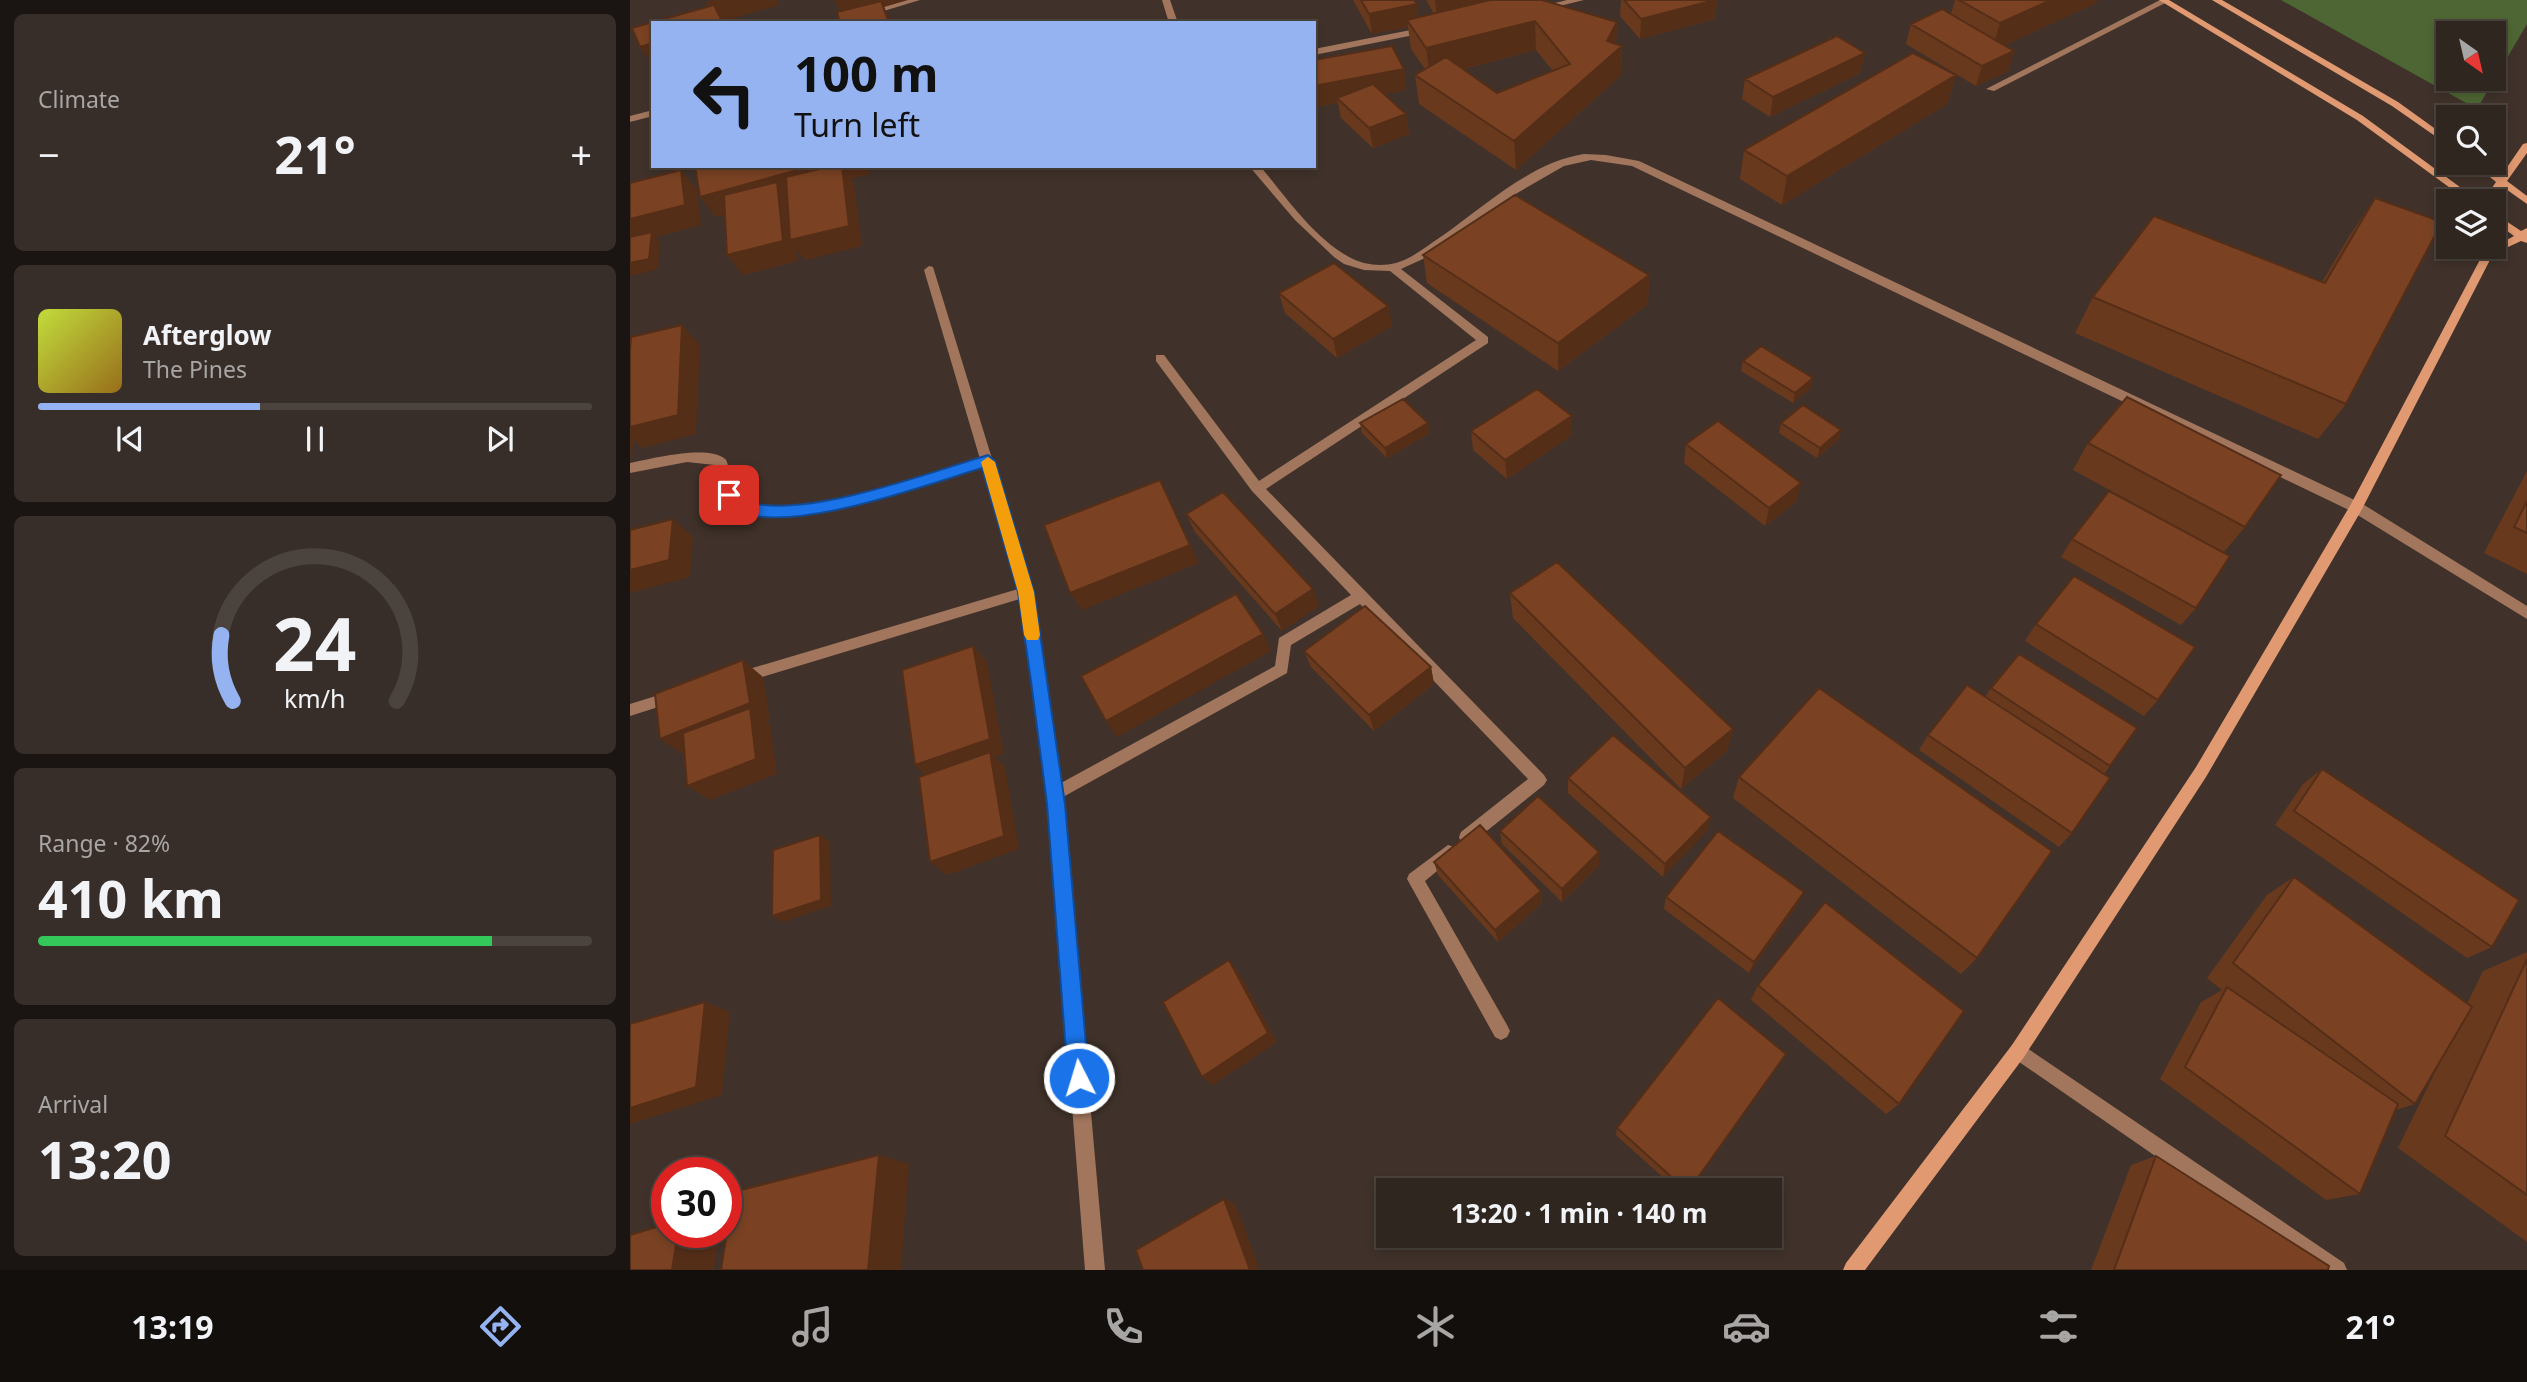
<!DOCTYPE html>
<html lang="en">
<head>
<meta charset="utf-8">
<style>
	body { margin:0; font-family:"Noto Sans",sans-serif; background:#382e29; color:#f1f3f6; height:100vh; display:flex; flex-direction:column; font-size:26px; white-space:nowrap }
	* { box-sizing:border-box; margin:0 }
	p { font-size:23px; color:#a8a5a5 }
	.icon { flex:none; width:38px; height:38px; fill:none; stroke:currentColor; stroke-width:2; stroke-linecap:round; stroke-linejoin:round }
	.map { position:relative; flex:1; overflow:hidden }
	.drawer { display:flex; flex-direction:column; gap:14px; padding:14px; background:#1a1512; width:630px }
	.drawer>* { flex:none }
	.hud { position:absolute; left:21px; top:21px; width:665px; height:147px; border-radius:0px; box-shadow:0 4px 10px #0003,0 0 0 2px #4b433e; background:#95b2f1; color:#111; overflow:hidden }
	.needle { width:46px; rotate:146deg }
	.buttons { position:absolute; left:1806px; top:21px; display:grid; gap:14px }
	.buttons a { display:grid; place-items:center; width:70px; height:70px; border-radius:0px; background:#302620; box-shadow:0 4px 10px #0003,0 0 0 2px #4b433e; font-size:35px }
	.speed { position:absolute; left:21px; top:1157px; display:flex; gap:14px; font-size:35px; font-weight:700; text-align:center }
	.speed>* { display:grid; place-content:center; width:91px; height:91px; border-radius:50%; background:#302620; box-shadow:0 4px 10px #0003,0 0 0 2px #4b433e; line-height:1 }
	.speed .limit { border:10px solid #d22; background:#fff; color:#111 }
	.pin { position:absolute; display:grid; place-items:center; width:60px; height:60px; color:#fff; margin:-30px; border-radius:14px; box-shadow:0 4px 10px #0006 }
	.me { position:absolute; width:77px; margin:-38px; rotate:355deg; stroke-linejoin:round; filter:drop-shadow(0 0 5px #0008) }
	.turn { display:flex; align-items:center; gap:24px; height:147px; padding:0 28px; font-size:32px }
	.turn .icon { width:91px; height:91px; stroke-width:2.5 }
	.turn b { display:block; font-size:49px; line-height:60px }
	.big { font-size:52px; font-weight:700; line-height:1.1 }
	.drawer .card { flex:1; display:flex; flex-direction:column; justify-content:center; gap:10px; min-width:0; padding:0 24px; border-radius:10px; background:#382e29 }
	.drawer .dial { align-items:center; gap:0 }
	.dial svg { height:182px; overflow:visible; fill:none; stroke:#4b433e; stroke-width:7; stroke-linecap:round; text-anchor:middle }
	.dial text { fill:#f1f3f6; stroke:none }
	.song { display:flex; align-items:center; gap:21px }
	.cover { width:84px; height:84px; border-radius:10px; background:linear-gradient(135deg,hsl(70 70% 55%),hsl(40 70% 35%)) }
	.played { height:7px; border-radius:4px; background:linear-gradient(90deg,#95b2f1 40%,#4b433e 40%) }
	.keys { display:flex; justify-content:space-around; direction:ltr }
	.heat { display:flex; justify-content:space-between; align-items:center; font-size:38px; direction:ltr }
	.charge { height:10px; border-radius:5px; background:linear-gradient(90deg,#34c759 82%,#4b433e 0) }
	.trip { position:absolute; left:746px; top:1178px; width:406px; height:70px; border-radius:0px; background:#302620; box-shadow:0 4px 10px #0003,0 0 0 2px #4b433e; font-weight:700; line-height:70px; text-align:center }
	.tabs { display:flex; height:112px; justify-content:space-around; align-items:center; background:#130f0d; color:#a8a5a5 }
	.tabs .icon { width:49px; height:49px }
	.tabs .on { color:#95b2f1 }
	.tabs b { font-size:32px; color:#f1f3f6 }
	main { display:flex; flex:1; min-height:0 }
	.map>svg:first-child { display:block }
	.green { fill:#4d6633; fill-rule:evenodd }
	.lines { fill:none; stroke-linecap:round; stroke-linejoin:round }
	.lane { fill:#a2765d; fill-rule:evenodd }
	.street { fill:#a2765d; fill-rule:evenodd }
	.secondary { fill:#e09970; fill-rule:evenodd }
	.wall { fill:#69391e; fill-rule:evenodd }
	.shaded-wall { fill:#552e18 }
	.building { fill:#7a4223; stroke:#552e18; stroke-width:2 }
	.route { fill:#1a73e8; stroke:#114b97; stroke-width:2 }
	.slow { fill:#f59e0b }
</style>
</head>
<body>
<main>
<section class="drawer">
<div class="card"><p>Climate</p>
<div class="heat"><a>−</a><b class="big">21°</b><a>+</a></div>
</div>
<div class="card">
<div class="song"><i class="cover"></i><div><b>Afterglow</b><p>The Pines</p></div></div>
<div class="played"></div>
<div class="keys"><svg class="icon" aria-label="previous" viewBox="0 0 24 24"><path d="M18 5L8 12l10 7zM5 5v14"/></svg><svg class="icon" aria-label="pause" viewBox="0 0 24 24"><path d="M8 5v14M16 5v14"/></svg><svg class="icon" aria-label="next" viewBox="0 0 24 24"><path d="M6 5l10 7-10 7zM19 5v14"/></svg></div>
</div>
<div class="card dial"><svg viewBox="0 0 100 80">
<path d="M14 69A42 42 0 1 1 86 69"/>
<path d="M14 69A42 42 0 0 1 9 40" stroke="#95b2f1"/>
<text x="50" y="56" font-size="32" font-weight="700">24</text>
<text x="50" y="72" font-size="11">km/h</text>
</svg></div>
<div class="card"><p>Range · 82%</p><b class="big">410 km</b><div class="charge"></div></div>
<div class="card"><p>Arrival</p><b class="big">13:20</b></div>
</section>
<div class="map">
<svg width="1897" height="1270" viewBox="0 0 1897 1270">
	<rect width="100%" height="100%" fill="#40322a"/>
	<!-- green -->
	<path class="green" d="M1651,0H1897V24L1847,109ZM1818,33H1864V79H1818Z"/>
	<g class="lines">
		<!-- lane -->
		<path class="lane" d="M1530,0L1539,1L1364,91L1356,89Z"/>
		<!-- street -->
		<path class="street" d="M276,0H290L214,23H199Z
			M532,0H540L548,23H539Z
			M937,0H954L909,11L905,8Z
			M796,27L800,30L799,32L684,55V49Z
			M23,110V116L0,122V116Z
			M954,154L976,155L1009,161L1731,503L1897,606V619L1721,511L1002,166L961,160L934,166L882,196L795,258L771,269L858,337V343L636,489L914,775L917,780L914,785L843,842L837,844L831,842L829,837L831,832L898,779L730,604L661,645L657,673L433,797L475,1270H455L418,804L390,599L109,684L104,682L102,678L104,674L109,672L388,589L352,467C296,485 157,537 104,509C90,502 88,479 85,465L57,462L0,473V463C20,459 78,444 95,459C97,460 98,466 99,469C103,488 107,503 129,506C188,514 292,477 350,459L294,270L299,266L303,267L403,592L431,783L645,666L649,638L721,595L622,491L526,361V355H534L629,481L846,340L760,271L734,270L714,264L704,257L665,220L619,166H630C656,197 683,237 719,257C733,265 751,267 766,263C783,258 797,246 812,236C855,206 901,162 954,154Z
			M42,691L47,693L49,697L47,701L0,716V704Z
			M818,845L824,847L826,852L824,857L795,881L877,1025L880,1031L877,1037L871,1040L865,1037L777,879L779,874Z
			M1388,1042L1714,1263L1717,1270H1690L1382,1057L1379,1051L1382,1045Z"/>
		<!-- secondary -->
		<path class="secondary" d="M1529,0H1539L1733,116L1849,201H1838L1727,120Z
			M1582,0H1592L1768,102L1818,138V145L1762,106Z
			M1897,143V153L1877,181L1897,196V204L1873,187L1863,201H1853L1866,182L1843,163H1854L1871,176L1893,144Z
			M1864,213L1891,231L1897,228V243L1891,241L1863,254L1731,511L1576,777L1394,1057L1235,1270H1213L1216,1263L1382,1045L1566,767L1721,504L1854,252V247H1864L1884,236L1864,221Z"/>
	</g>
	<!-- wall -->
	<path class="wall" d="M723,0H784L788,17L804,14L796,0H912L987,22L986,44L992,46L991,75L886,170L789,104L785,75L795,69L781,49L778,27L742,34ZM906,50L923,71L867,93L833,69Z
		M991,0H1087L1085,19L1010,39L990,16Z
		M1325,0H1467L1466,3L1375,45L1384,51L1378,71L1346,86L1276,44L1281,24L1321,14Z
		M1235,53L1230,73L1140,117L1112,99L1115,79Z
		M684,60L774,69L776,90L754,94L776,114L779,134L743,148L711,118L708,103L684,107Z
		M1326,75L1317,104L1152,205L1110,179L1114,150Z
		M1745,198L1716,404L1688,439L1445,333L1463,297L1692,282L1720,235Z
		M793,255L1019,275L1018,304L928,371L797,283Z
		M649,293L758,306L762,326L707,358L655,313Z
		M1113,361L1181,388L1163,403L1111,371Z
		M942,416V435L877,479L843,450L841,431Z
		M730,423H798L800,433L757,458L732,433Z
		M1151,423L1211,430L1208,440L1187,458L1149,433Z
		M1458,443L1615,527L1594,552L1566,608L1551,625L1431,557L1442,539L1549,528L1443,470Z
		M1056,444L1171,483L1166,502L1135,526L1054,463Z
		M1897,471V574L1854,553Z
		M556,514L689,606L652,631L565,532Z
		M880,593L1103,729L1097,751L1051,789L883,618Z
		M1406,624L1528,700L1514,716L1395,641Z
		M674,651L801,667L804,684L744,731L681,667Z
		M1361,688L1480,766L1474,774L1442,833L1429,847L1289,750L1298,735L1355,697Z
		M1692,769L1862,947L1837,958L1645,825L1673,784Z
		M1109,777L1347,958L1331,974L1103,798Z
		M938,778L1081,817L1077,831L1033,877L938,793Z
		M870,831L969,852V865L932,902L872,844Z
		M804,862L911,891L912,903L868,942L808,875Z
		M1664,877L1837,1004L1853,971L1897,952V1242L1768,1148L1809,1064L1785,1104L1766,1110L1730,1194L1696,1200L1530,1079L1571,1002L1592,990L1577,978L1637,895Z
		M1036,897L1168,904L1119,973L1034,909Z
		M1128,985L1269,1104L1256,1114L1121,1000Z
		M987,1128L1059,1190H1047L986,1135Z
		M1526,1156L1698,1270H1461L1501,1165Z"/>
	<!-- shaded-wall -->
	<path class="shaded-wall" d="M84,0H146L149,5L94,21L95,23H93L88,22L75,2Z
		M204,0H278L254,7L262,23L214,18Z
		M805,0H862L807,18Z
		M1087,0L1085,19L1010,39L1011,19Z
		M1421,0H1467L1466,3L1361,52L1370,23Z
		M787,4L789,24L777,20L778,27L742,34L739,14Z
		M905,21L906,50L800,77L796,48Z
		M987,22L986,50L992,46L991,75L886,170L884,141L977,41Z
		M23,43V64L10,47Z
		M1384,51L1378,71L1346,86L1352,66Z
		M1235,53L1230,73L1140,117L1143,97Z
		M774,69L776,90L712,102L707,98L708,103L684,107V86Z
		M1326,75L1317,104L1152,205L1157,176Z
		M776,114L779,134L743,148L739,128Z
		M182,166H237L240,174L221,179L224,184L232,246L175,260L166,249L168,261L113,275L97,255L149,199L86,217L70,197Z
		M51,170L67,190L71,225L26,237L30,242L28,269L0,276V219Z
		M1019,275L1018,304L928,371V343Z
		M758,306L762,326L707,358L703,339Z
		M52,325L70,345L66,434L12,448L4,440L0,460V426Z
		M1183,378L1181,388L1163,403L1165,393Z
		M942,416V435L877,479L875,460Z
		M798,423L800,433L757,458L755,448Z
		M1211,430L1208,440L1187,458L1190,448Z
		M530,480L569,563L452,610L440,593Z
		M1171,483L1166,502L1135,526L1139,508Z
		M43,519L63,537L60,577L0,593V570Z
		M683,589L689,606L652,631L645,614Z
		M633,634L641,651L487,737L476,721Z
		M343,646L357,662L374,754L365,757L375,767L389,849L317,875L300,862L301,780L285,765Z
		M113,660L133,677L140,719L136,720L140,724L147,774L80,800L57,786L122,726L53,754L30,739Z
		M801,667L804,684L744,731L739,715Z
		M1103,729L1097,751L1051,789L1055,768Z
		M1081,817L1077,831L1033,877L1035,864Z
		M190,835L200,842L201,906L153,922L142,916Z
		M969,852V865L932,902V889Z
		M911,891L912,903L868,942L865,930Z
		M1174,892L1168,904L1119,973L1124,962Z
		M599,960L608,971L647,1042L583,1085L572,1077Z
		M75,1002L100,1012L92,1095L0,1124V1108Z
		M249,1155L279,1164L271,1270H238Z
		M594,1199L605,1203L630,1270H620Z
		M48,1232H89L84,1270H42Z"/>
	<!-- building -->
	<path class="building" d="M731,0H784L787,4L739,14Z
		M860,0H912L987,22L977,41L992,46L884,141L785,75L816,57L867,93L940,64L905,21L796,48L777,20Z
		M994,0H1085L1011,19Z
		M1329,0H1421L1370,23Z
		M251,1L259,23H210L207,12Z
		M84,5L93,23H23V43L10,47L2,28Z
		M1312,9L1384,51L1352,66L1281,24Z
		M1207,36L1235,53L1143,97L1115,79Z
		M762,46L774,69L684,86V60Z
		M1283,53L1326,75L1157,176L1114,150Z
		M743,84L776,114L739,128L707,98Z
		M65,166H182L70,197Z
		M202,166H212L219,226L160,240L156,177Z
		M51,170L55,205L0,219V183Z
		M147,182L153,241L97,255L94,195Z
		M885,195L1019,275L928,343L793,255Z
		M1745,198L1812,222L1716,404L1463,297L1524,216L1695,283Z
		M22,232L19,259L0,263V237Z
		M704,263L758,306L703,339L649,293Z
		M52,325L48,415L0,427V352L1,337Z
		M1131,346L1183,378L1165,393L1113,361Z
		M907,389L942,416L875,460L841,431Z
		M1497,397L1651,475L1615,527L1458,443Z
		M773,399L798,423L755,448L730,423Z
		M1173,405L1211,430L1190,448L1151,423Z
		M1088,421L1171,483L1139,508L1056,444Z
		M530,480L560,545L440,593L414,525Z
		M1479,491L1600,556L1566,608L1442,539Z
		M593,492L683,589L645,614L556,514Z
		M1897,501V533L1884,527Z
		M43,519L39,560L0,570V530Z
		M927,562L1103,729L1055,768L880,593Z
		M1444,576L1565,647L1528,700L1406,624Z
		M606,594L633,634L476,721L451,676Z
		M735,606L801,667L739,715L674,651Z
		M343,646L360,739L285,765L272,670Z
		M1389,654L1507,728L1480,766L1361,688Z
		M113,660L120,703L30,739L25,694Z
		M1337,685L1480,778L1442,833L1298,735Z
		M1189,688L1422,851L1347,958L1109,777Z
		M120,708L126,759L57,786L53,733Z
		M983,735L1081,817L1035,864L938,778Z
		M360,752L374,836L300,862L289,777Z
		M1692,769L1889,900L1862,947L1664,811Z
		M908,796L969,852L932,889L870,831Z
		M850,825L911,891L865,930L804,862Z
		M1088,831L1174,892L1124,962L1036,897Z
		M190,835L191,900L142,916L143,850Z
		M1664,877L1842,1007L1785,1104L1603,963Z
		M1195,902L1334,1011L1269,1104L1128,985Z
		M1897,959V1195L1815,1136Z
		M599,960L638,1033L572,1077L533,1002Z
		M1597,987L1768,1104L1730,1194L1555,1067Z
		M1088,998L1156,1054L1059,1190H1056L987,1128Z
		M75,1002L66,1087L0,1108V1024Z
		M249,1155L238,1270H91L103,1192Z
		M1526,1156L1699,1266L1698,1270H1484Z
		M594,1199L620,1270H513L506,1250Z
		M37,1224V1232H48L42,1270H0V1235Z"/>
	<!-- route -->
	<path class="route" d="M358,455L365,461L404,592L417,681L435,804L459,1078L456,1085L449,1088L441,1085L438,1078L417,804L401,681L388,592L352,468C295,485 162,535 106,511C100,508 95,501 92,495L99,489C110,493 114,502 127,504C185,515 299,473 358,455Z"/>
	<!-- slow -->
	<path class="slow" d="M358,457L365,462L404,592L410,635L408,640H397L394,635L388,592L351,462Z"/>
</svg>
<div class="buttons">
<a><svg class="needle" viewBox="-14 -14 28 28"><path d="M0-13l5 13h-10z" fill="#e53935"/><path d="M0 13l5-13h-10z" fill="#a8a5a5"/></svg></a>
<a><svg class="icon" aria-label="search" viewBox="0 0 24 24"><circle cx="10" cy="10" r="6"/><path d="M15 15l6 6"/></svg></a>
<a><svg class="icon" aria-label="layers" viewBox="0 0 24 24"><path d="M12 4l9 5-9 5-9-5zM3 14l9 5 9-5"/></svg></a>
</div>
<div class="speed"><div class="limit">30</div></div>
<div class="pin" style="left:99px;top:495px;background:#d93025"><svg class="icon" aria-label="arrive" viewBox="0 0 24 24"><path d="M6 21V4h12l-3 4 3 4H6"/></svg></div>
<svg class="me" style="left:449px;top:1078px" viewBox="-20 -20 40 40"><circle r="17" fill="#1a73e8" stroke="#fff" stroke-width="3"/><path d="M0-11L8 9 0 5-8 9z" fill="#fff"/></svg>
<div class="trip">13:20 · 1 min · 140 m</div>
<div class="hud">
<div class="turn"><svg class="icon" aria-label="left" viewBox="0 0 24 24"><path d="M17 20v-9H6M10 6l-5 5 5 5"/></svg><div><b>100 m</b>Turn left</div></div>
</div>
</div>
</main>
<nav class="tabs">
<b>13:19</b>
<svg class="icon on" aria-label="directions" viewBox="0 0 24 24"><path d="M12 3l9 9-9 9-9-9zM9 14v-3h6M13 9l2 2-2 2"/></svg>
<svg class="icon" aria-label="music" viewBox="0 0 24 24"><path d="M9 18V5l10-2v13"/><circle cx="6" cy="18" r="3"/><circle cx="16" cy="16" r="3"/></svg>
<svg class="icon" aria-label="phone" viewBox="0 0 24 24"><path d="M5 4h4l2 5-3 2q2 4 5 5l2-3 5 2v4C11 20 4 13 5 4z"/></svg>
<svg class="icon" aria-label="climate" viewBox="0 0 24 24"><path d="M12 3v18M4 7l16 10M4 17L20 7"/></svg>
<svg class="icon" aria-label="car" viewBox="0 0 24 24"><path d="M5 17H2v-5l4-1 3-4h7l3 4 3 1v5h-3M9 17h6M6 11h13"/><circle cx="7" cy="17" r="2"/><circle cx="17" cy="17" r="2"/></svg>
<svg class="icon" aria-label="filters" viewBox="0 0 24 24"><path d="M4 7h16M4 17h16"/><circle cx="9" cy="7" r="2"/><circle cx="15" cy="17" r="2"/></svg>
<b>21°</b>
</nav>
</body>
</html>
